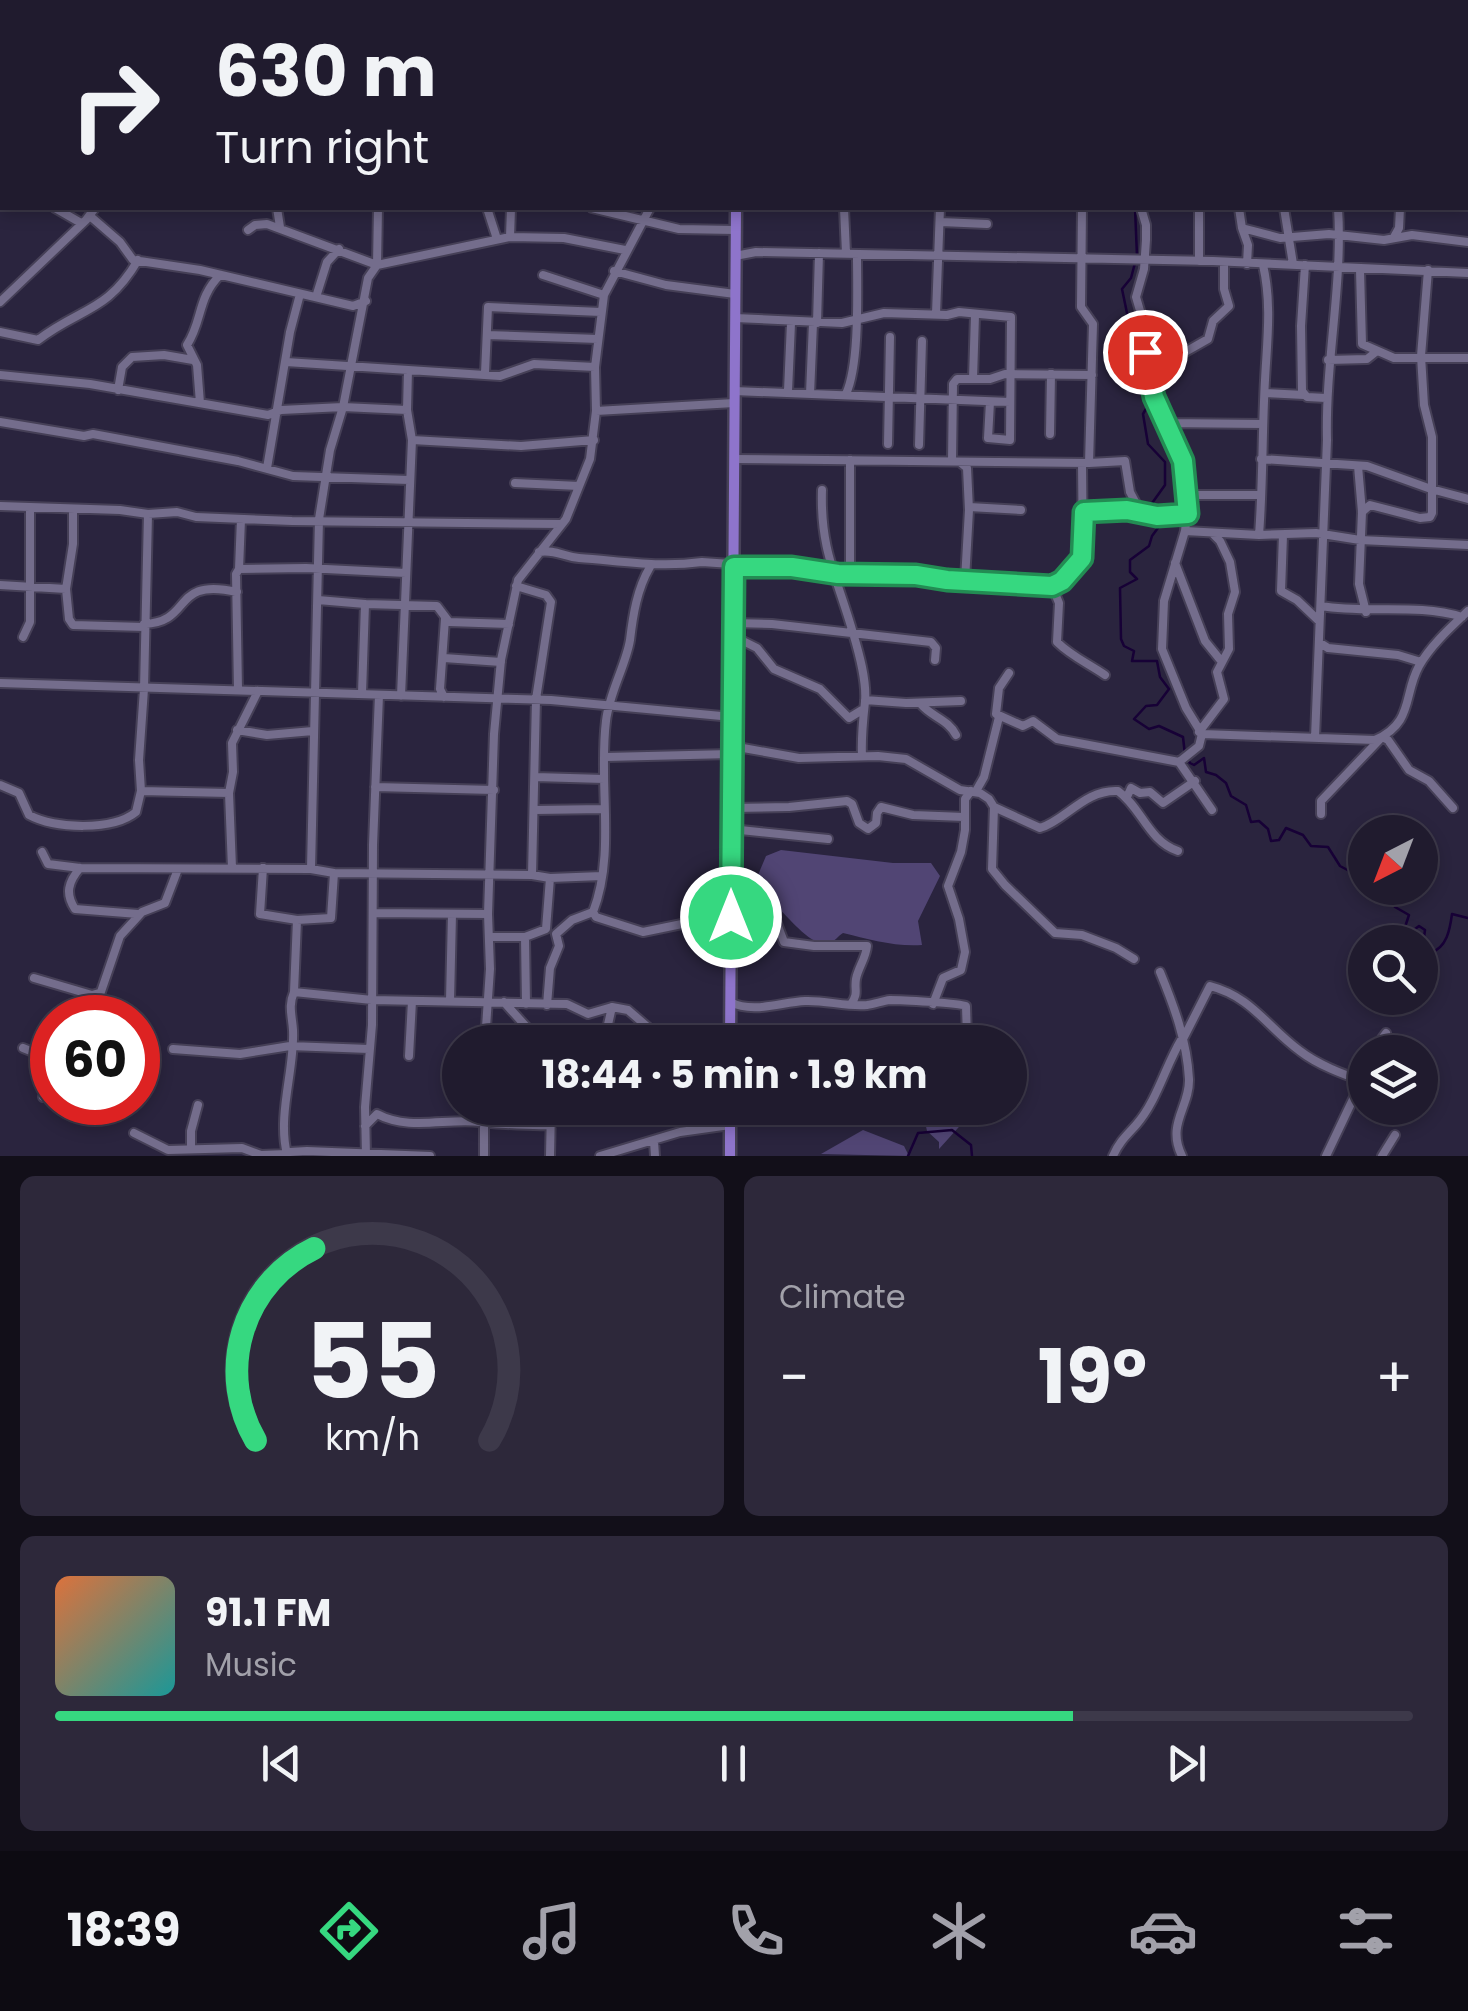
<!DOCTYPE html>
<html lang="en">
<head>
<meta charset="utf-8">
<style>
	body { margin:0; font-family:Poppins,sans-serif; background:#2d283a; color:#f1f3f6; height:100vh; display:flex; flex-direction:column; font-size:38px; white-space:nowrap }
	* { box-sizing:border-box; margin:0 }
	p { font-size:32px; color:#a2a1aa }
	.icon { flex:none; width:55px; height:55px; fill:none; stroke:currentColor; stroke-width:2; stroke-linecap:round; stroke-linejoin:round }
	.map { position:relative; height:1156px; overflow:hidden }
	.panel { display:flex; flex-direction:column; gap:20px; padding:20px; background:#120f19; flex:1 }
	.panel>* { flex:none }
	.banner { position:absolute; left:0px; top:0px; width:1470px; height:210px; box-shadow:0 5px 15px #0003,0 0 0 2px #3d394a; background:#201b2e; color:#f1f3f6; overflow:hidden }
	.needle { width:65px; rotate:222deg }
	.tools { position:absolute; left:1348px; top:815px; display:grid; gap:20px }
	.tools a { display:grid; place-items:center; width:90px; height:90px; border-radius:50%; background:#201b2e; box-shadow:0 5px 15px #0003,0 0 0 2px #3d394a; font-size:50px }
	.speed { position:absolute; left:30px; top:995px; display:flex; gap:20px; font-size:50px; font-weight:700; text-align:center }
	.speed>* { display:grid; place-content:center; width:130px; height:130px; border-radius:50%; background:#201b2e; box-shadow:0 5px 15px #0003,0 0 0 2px #3d394a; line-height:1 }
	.speed .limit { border:15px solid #d22; background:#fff; color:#111 }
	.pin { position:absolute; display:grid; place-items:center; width:85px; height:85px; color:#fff; margin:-42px; border:5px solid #fff; border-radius:50%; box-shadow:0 2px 10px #0007 }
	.me { position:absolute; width:110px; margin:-55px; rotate:0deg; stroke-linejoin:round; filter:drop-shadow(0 0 8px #0008) }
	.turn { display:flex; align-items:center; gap:35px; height:210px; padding:0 50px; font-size:45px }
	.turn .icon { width:130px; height:130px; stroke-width:2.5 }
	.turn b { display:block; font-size:70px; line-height:85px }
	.big { font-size:75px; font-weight:700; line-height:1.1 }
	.panel .card { flex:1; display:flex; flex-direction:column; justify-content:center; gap:15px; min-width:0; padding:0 35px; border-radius:15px; background:#2d283a }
	.panel .dial { align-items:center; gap:0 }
	.dial svg { height:260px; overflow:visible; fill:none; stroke:#3d394a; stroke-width:7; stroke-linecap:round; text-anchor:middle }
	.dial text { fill:#f1f3f6; stroke:none }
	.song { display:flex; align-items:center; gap:30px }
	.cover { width:120px; height:120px; border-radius:15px; background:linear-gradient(135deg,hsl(20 70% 55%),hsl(180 70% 35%)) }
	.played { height:10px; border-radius:5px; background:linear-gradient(90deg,#36d880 75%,#3d394a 75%) }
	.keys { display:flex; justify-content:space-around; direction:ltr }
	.heat { display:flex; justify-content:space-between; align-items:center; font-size:55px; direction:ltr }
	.panel .tiles { flex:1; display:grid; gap:20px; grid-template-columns:1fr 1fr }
	.card:last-child { grid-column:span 2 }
	.trip { position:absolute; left:442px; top:1025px; width:585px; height:100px; border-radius:50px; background:#201b2e; box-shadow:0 5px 15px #0003,0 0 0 2px #3d394a; font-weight:700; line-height:100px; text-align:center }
	.dock { display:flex; height:160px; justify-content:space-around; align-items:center; background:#0d0b12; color:#a2a1aa }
	.dock .icon { width:70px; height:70px }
	.dock .active { color:#36d880 }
	.dock b { font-size:45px; color:#f1f3f6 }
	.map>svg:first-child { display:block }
	.green { fill:#514574 }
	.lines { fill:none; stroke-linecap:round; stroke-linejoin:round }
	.stream { stroke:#170136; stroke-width:2.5 }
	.minor-casing { stroke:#464057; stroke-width:12 }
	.major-casing { stroke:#464057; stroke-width:15 }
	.minor { stroke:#746d8c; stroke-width:8 }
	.major { stroke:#8e74cb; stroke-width:10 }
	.route-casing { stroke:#238c53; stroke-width:25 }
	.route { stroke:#36d880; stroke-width:18 }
</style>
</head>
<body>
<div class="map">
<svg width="1468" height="1156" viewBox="0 0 1468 1156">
	<rect width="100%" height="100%" fill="#2a243e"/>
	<!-- green -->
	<path class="green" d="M781,850L893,863H931L940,876L918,921L922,945C895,947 868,939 843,933C838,936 835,941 830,943C813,950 788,916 776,906L773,896L755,882L766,856Z
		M922,1108H976L939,1149V1142L927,1131Z
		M863,1130L904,1146L909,1156L821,1154Z"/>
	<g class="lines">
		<!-- stream -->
		<path class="stream" d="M687,0L688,2
			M1135,208L1137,256
			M1135,263L1131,278L1122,289L1133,342L1126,365L1136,385L1150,402L1143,414L1148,444L1165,462V485L1150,506L1156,510
			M1166,517L1152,536L1149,546L1130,560V572L1137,579L1120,588L1121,639L1124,646L1134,651L1132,661H1157L1160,677L1169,689L1157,705L1146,706L1134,719L1149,729L1159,726L1183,737L1185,755L1190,763L1194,765L1204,758L1206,772L1216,775L1226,783L1231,796L1246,805L1251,822L1259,821L1268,829L1271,841L1279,840L1286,828L1303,835L1311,846L1328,847L1340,866L1355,874L1361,888H1367
			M1382,888L1395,907L1409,915L1405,927L1411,932L1419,926L1425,930L1423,944L1430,953C1447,948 1450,929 1452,914L1468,918
			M908,1156L918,1133L952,1130L971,1145L972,1156"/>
		<!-- minor casing -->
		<g class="minor-casing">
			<path id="minor" d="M300,0V2
				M457,0V2
				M492,0V2
				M498,0L513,2
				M659,0L660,2
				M932,0L940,2
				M1423,0V2
				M36,2V0
				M182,2L183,0
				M227,2L228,0
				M959,2L960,0
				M988,2L989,0
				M1018,2L1019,0
				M1203,2L1204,0
				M0,17L2,18
				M0,77H2
				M0,167L2,162
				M55,208L81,223
				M277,208L280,227
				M487,208L497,239
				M592,208L679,229L735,230
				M844,208L846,253
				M1141,208L1146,225V240L1144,269L1136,297L1143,321L1150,380L1160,412L1183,461L1188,504L1185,531L1164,601L1162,649L1186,708L1202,734
				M1199,208V261
				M1239,208L1242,228L1280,238L1329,234L1384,240L1412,235L1468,242
				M1284,208L1293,264
				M90,216L120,242L133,260L200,270L353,306L366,301
				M941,222L987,224
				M1242,228L1248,245L1247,264
				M248,230L255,225L267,224L377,265L510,237L564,238L625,250
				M510,237L511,208
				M1394,237L1399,228L1400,208
				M735,256L756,252L1213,261L1468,273
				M1305,265L1301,326L1302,391L1307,397L1326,398
				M1360,270L1362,344L1394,358H1468
				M614,271L666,285L735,294
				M543,275L604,295
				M316,297L327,262L339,249
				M0,302L86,220L95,208
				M936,314L940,208
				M735,318L842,323L884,313L947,315L959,312L1011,317L1010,440L988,438L990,402
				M817,323L819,253
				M0,332L38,340C81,307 107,313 138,260
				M487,335L598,339
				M1147,359L1164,364L1208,339L1213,321L1229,306L1224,289V262
				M1328,360L1367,359L1377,351
				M286,362L500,376L534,364L595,367
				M485,373L488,307L601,312
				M0,375L90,384L268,415L281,410L343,407L407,410
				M973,379L975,315
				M118,390L122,367L132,357L164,355L193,360
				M734,391L1010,402
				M788,391L791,323
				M1265,393L1304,395
				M810,394L813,323
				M846,394C860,363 857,290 857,254
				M200,403L197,365L187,345C203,320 197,298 220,275
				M596,411L734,403
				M0,422L84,436L93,434L238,461L293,476L409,480
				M1165,423L1263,424
				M1050,434L1051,374
				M412,440L521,446L594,440
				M888,444L890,337
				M919,445L922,341
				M734,459L1089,463L1093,324L1081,307L1082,208
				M1261,459L1367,466L1431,489L1468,499
				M850,460V573
				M952,461L953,384L957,379H990L1005,374L1092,375
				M961,463L967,468L969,510L965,580
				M1089,463L1125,461L1130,492L1141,513
				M1358,466L1362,512L1359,584L1366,612
				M267,468L290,332L300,294
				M515,483L579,486
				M822,490C820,550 837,577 853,633C859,653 867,681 865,702C863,720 861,737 862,756
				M1188,495H1261
				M0,506L120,510L148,514L177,512L196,517L292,521L561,524
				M969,507L1021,510
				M1084,511C1119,512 1153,513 1188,514
				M1362,512L1370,505L1420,518L1430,517L1432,513V437L1424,405L1421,356L1428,270
				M1185,531L1259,535L1316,533L1360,540L1468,545
				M1259,535C1263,484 1262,432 1265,380C1267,341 1272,304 1263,265
				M1283,535L1281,591L1297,600L1318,620
				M539,552C554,549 565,557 579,558C622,561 658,568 702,562L1052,586L1062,581L1083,558L1082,464
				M1175,563L1205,641L1222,662
				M650,567C637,589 633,615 630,640C626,665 609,693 606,721C598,784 616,853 593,912L596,917L643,932L711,918L731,917
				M239,569L306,568L406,573
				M0,585L66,589L73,544V510
				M516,586L546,595L551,602L536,699L532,875
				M1052,586L1059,603L1057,642C1071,656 1089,664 1105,675
				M66,589L69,619L73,625L144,627
				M318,600L365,604
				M1321,606C1368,614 1416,603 1462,617
				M733,623L772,624L931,642L936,648L935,660
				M144,624C194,622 170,577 237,592
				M733,636L757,648L774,669L820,689L849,718L862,710
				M23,637L30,622V508
				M1320,643L1328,648L1398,655L1421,662
				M444,658L501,662
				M1009,673L999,688L996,714L1023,726L1033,721L1057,739L1179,762L1212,810
				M0,683L551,700L732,717
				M238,690L236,574L239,569L241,519
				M362,693L365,604L437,606L449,622L509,624
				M401,696L412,440L407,410L408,370
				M444,697L440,689L445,619
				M865,700L906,703L961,701
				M920,703C931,717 948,719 956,735
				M237,730L267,735L313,731
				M1199,732L1224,699L1217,672L1229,649L1228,614L1235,592L1230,562L1220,541L1212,533
				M1202,734L1375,740C1414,723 1403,695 1419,666C1431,645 1450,628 1468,611
				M1315,738L1327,440C1325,362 1343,285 1338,208
				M732,746L799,758L878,756L906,759L960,790L980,793L989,799L994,807L1040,828C1065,821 1085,789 1118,791C1142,808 1148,841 1178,851
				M606,757L731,754
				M1179,762L1199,746L1202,734
				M535,777L604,779
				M0,785L19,793L29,815C55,829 113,831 136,812L141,791L139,760L144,689L148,514
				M375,787L494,790
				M141,791L229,793
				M976,791L984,777L999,717
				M1127,797L1131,788L1140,793L1150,792L1163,803L1195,781
				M994,807L992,869L1005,885L1055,933L1082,935L1116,948L1134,959
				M731,808L789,807L847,801L852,804L859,823L868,829L876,823L877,813L881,807L913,815L964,817
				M535,810L604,809
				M1321,814V801L1382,737L1388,740L1409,770L1429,781L1453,808
				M731,829L828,839
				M42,852L48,864L80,868L311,869L334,873
				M80,868C68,882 65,894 75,909L138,914
				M232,868L229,793L233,772L232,743L258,691
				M263,868L260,914L297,920
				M311,869L319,519L330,450L343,407L368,278L377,265L378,208
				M374,913L488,914
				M731,916L769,913L776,921L784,942L814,946H867C866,958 858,968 856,979C854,990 859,993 851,1004
				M490,937H525
				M1160,972C1174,1006 1187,1041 1189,1079C1190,1107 1166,1124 1182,1156
				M34,978L92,995L99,993
				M294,992L372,1000L567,1004L588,1014L612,1007
				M450,1001L452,914
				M504,1002L540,1042
				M730,1002C754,1014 781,1002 805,1001C825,1000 847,1007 867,1005C875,1004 882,1001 890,1000C900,1000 960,1003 966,1006L967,1038
				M526,1004L525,937L546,929L550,878L602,876
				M933,1004L943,978L961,970L965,952L959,919L948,886L961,852L965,830V799L971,791
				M547,1005L550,968L559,946L556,934L572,920L593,912
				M92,1018L120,936L142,912L165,903L178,869
				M1182,1041L1210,986C1252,997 1266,1026 1300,1051C1318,1065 1343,1074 1365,1082
				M485,1042L490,969L488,914L494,734L501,660L518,580L566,519L590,459L596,411L595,367L604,295L650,208
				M604,1042L612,1007L628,1010L650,1029L678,1032L695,1042
				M714,1042L730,1038
				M23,1048L38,1054L52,1051
				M173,1049L240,1054L290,1046L369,1049
				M1372,1052L1386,1033
				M409,1056L412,1001
				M452,1093L460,1090
				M43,1097L52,1086
				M484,1108V1156
				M782,1108L804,1111
				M365,1126L377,1114C409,1131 446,1118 480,1122C504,1124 527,1126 551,1125
				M134,1133L168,1150L242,1148L261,1155L287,1154C277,1115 295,1068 293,1030C292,1015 288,1006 294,992L297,920L331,918L334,873L532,875L550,878
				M654,1141L655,1156
				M191,1149V1131L198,1105
				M286,1156L290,1152L307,1151L430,1156
				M366,1156L365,1107L372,1025L373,845L379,695
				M550,1156L551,1108
				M600,1156L680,1132L730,1125
				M1113,1156C1119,1142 1127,1135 1136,1125C1157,1101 1165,1067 1181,1040
				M1326,1156L1355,1095L1365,1065
				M1382,1156L1395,1135"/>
		</g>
		<!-- major casing -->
		<g class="major-casing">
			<path id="major" d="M738,2V0
				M730,1042L736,208
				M730,1156V1108"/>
		</g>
		<!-- minor -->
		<use href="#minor" class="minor"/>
		<!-- major -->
		<use href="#major" class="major"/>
	</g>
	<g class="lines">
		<!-- route casing -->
		<g class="route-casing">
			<path id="route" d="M731,917L734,567H792L838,574L916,575L947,580L1052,586L1062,581L1082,558L1084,512L1127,510L1157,516L1188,514L1183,461L1154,397L1145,352"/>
		</g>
		<!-- route -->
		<use href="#route" class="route"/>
	</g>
</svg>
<div class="tools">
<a><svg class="needle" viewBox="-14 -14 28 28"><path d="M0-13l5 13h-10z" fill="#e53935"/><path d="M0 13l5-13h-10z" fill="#a2a1aa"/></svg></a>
<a><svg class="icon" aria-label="search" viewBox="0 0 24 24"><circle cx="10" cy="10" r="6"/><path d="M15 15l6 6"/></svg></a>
<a><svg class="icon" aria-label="layers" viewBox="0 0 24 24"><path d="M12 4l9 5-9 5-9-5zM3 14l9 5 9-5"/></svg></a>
</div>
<div class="speed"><div class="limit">60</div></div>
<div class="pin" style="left:1145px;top:352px;background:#d93025"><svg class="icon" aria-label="arrive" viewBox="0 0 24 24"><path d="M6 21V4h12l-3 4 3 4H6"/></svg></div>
<svg class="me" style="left:731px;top:917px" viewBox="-20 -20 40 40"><circle r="17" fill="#36d880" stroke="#fff" stroke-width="3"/><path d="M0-11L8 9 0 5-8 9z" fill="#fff"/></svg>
<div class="trip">18:44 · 5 min · 1.9 km</div>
<div class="banner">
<div class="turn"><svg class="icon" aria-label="right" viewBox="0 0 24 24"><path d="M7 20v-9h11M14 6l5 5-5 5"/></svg><div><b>630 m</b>Turn right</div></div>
</div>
</div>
<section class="panel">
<div class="tiles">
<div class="card dial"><svg viewBox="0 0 100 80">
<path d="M14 69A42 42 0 1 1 86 69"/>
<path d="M14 69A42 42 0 0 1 32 10" stroke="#36d880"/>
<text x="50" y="56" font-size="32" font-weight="700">55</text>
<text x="50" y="72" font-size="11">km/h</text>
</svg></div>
<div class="card"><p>Climate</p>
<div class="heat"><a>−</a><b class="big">19°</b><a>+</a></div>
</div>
<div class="card">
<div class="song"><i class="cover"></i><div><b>91.1 FM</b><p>Music</p></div></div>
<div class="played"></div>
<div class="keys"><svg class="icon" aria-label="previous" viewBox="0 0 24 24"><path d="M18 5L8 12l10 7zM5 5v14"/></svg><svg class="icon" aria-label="pause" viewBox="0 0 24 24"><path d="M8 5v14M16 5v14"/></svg><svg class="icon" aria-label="next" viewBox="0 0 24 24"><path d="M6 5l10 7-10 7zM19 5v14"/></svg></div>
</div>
</div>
</section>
<nav class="dock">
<b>18:39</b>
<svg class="icon active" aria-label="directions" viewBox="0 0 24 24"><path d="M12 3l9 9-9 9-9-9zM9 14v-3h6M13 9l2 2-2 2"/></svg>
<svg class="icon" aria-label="music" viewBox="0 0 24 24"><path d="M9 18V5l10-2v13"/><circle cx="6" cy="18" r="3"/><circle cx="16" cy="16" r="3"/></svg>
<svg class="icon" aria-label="phone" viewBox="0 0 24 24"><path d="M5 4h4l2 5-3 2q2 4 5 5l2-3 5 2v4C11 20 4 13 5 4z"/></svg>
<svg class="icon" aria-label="climate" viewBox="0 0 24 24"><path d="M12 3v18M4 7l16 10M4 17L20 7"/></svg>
<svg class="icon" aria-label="car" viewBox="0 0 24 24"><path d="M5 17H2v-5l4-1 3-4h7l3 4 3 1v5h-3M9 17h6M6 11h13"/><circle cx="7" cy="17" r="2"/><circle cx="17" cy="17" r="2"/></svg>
<svg class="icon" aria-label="filters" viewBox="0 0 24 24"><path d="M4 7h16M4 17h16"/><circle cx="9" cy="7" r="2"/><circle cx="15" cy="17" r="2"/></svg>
</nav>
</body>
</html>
